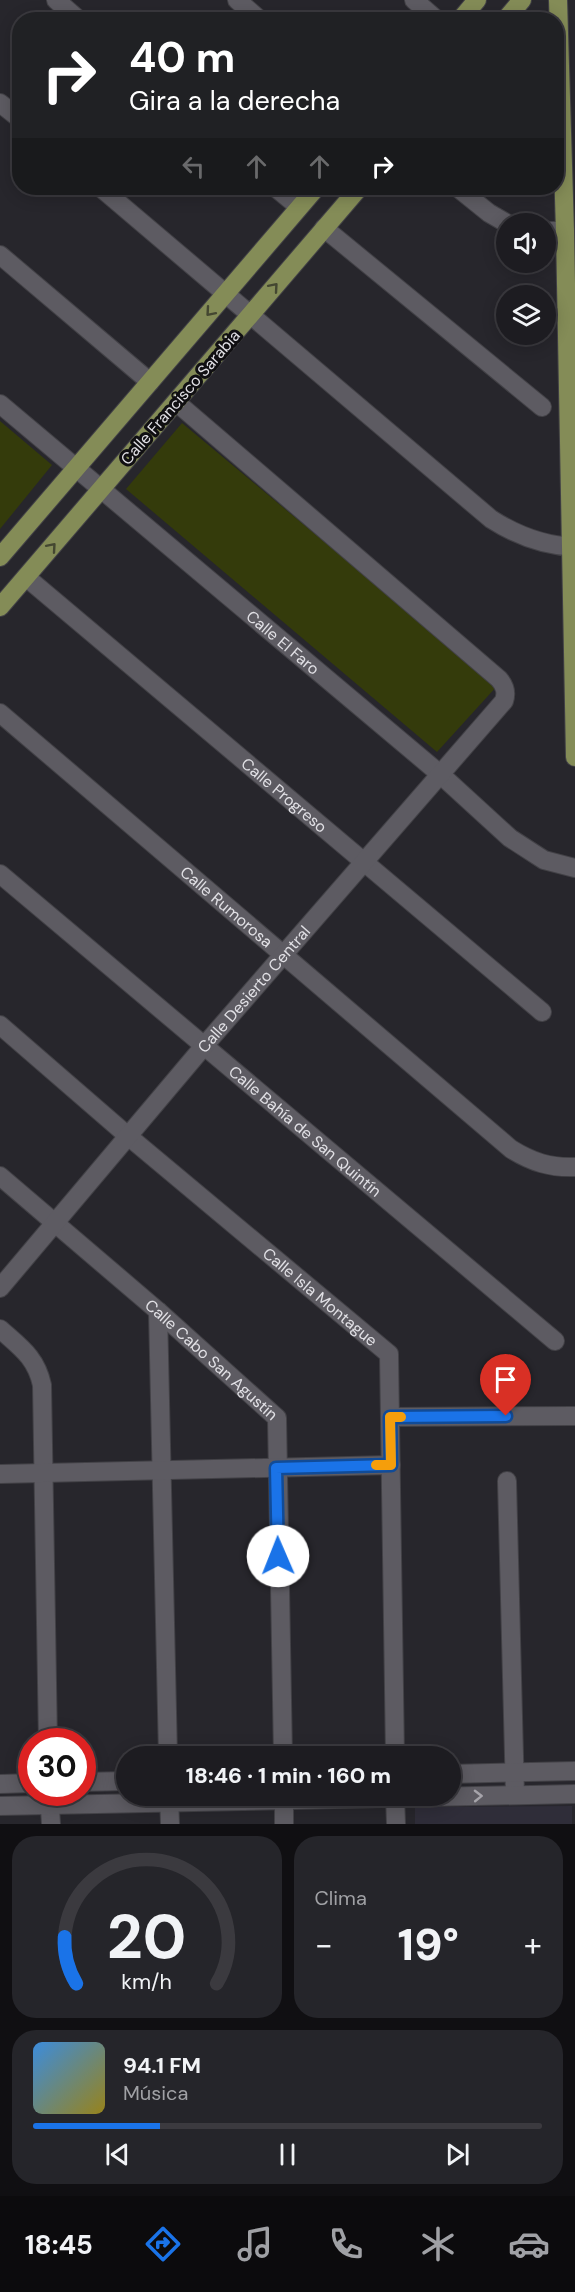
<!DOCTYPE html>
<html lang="es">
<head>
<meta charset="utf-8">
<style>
	body { margin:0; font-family:"DM Sans",sans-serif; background:#25252a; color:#f1f3f6; height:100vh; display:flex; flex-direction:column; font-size:22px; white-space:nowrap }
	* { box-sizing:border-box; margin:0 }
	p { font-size:20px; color:#a0a1a5 }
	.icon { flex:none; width:33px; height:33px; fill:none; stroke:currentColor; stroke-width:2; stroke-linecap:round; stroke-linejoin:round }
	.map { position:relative; height:1824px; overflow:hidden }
	.drawer { display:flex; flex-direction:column; gap:12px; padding:12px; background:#100f12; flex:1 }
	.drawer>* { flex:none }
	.hud { position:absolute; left:12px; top:12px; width:552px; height:183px; border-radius:24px; box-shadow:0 3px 15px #0003,0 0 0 2px #3b3a3f; background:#202124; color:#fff; overflow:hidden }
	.tools { position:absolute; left:496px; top:213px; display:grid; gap:12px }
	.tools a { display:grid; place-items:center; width:60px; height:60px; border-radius:50%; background:#1d1c21; box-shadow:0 3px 15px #0003,0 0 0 2px #3b3a3f; font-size:30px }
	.speed { position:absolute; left:18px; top:1728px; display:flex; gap:12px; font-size:30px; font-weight:700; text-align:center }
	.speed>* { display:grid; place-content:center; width:78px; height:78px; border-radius:50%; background:#1d1c21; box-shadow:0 3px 15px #0003,0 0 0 2px #3b3a3f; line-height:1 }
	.speed .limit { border:9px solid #d22; background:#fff; color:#111 }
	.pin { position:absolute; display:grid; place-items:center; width:51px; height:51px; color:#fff; margin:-62px -26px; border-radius:50% 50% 50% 0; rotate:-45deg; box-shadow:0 0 6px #0007 }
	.pin .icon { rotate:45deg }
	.me { position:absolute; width:66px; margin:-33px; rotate:359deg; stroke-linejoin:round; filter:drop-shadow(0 0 4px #0008) }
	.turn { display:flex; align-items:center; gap:21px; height:126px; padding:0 18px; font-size:27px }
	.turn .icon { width:78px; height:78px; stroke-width:2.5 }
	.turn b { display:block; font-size:42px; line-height:51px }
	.lanes { display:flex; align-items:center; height:57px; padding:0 18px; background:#0003; justify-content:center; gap:30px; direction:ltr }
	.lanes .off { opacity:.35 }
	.big { font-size:45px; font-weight:800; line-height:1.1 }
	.drawer .tile { flex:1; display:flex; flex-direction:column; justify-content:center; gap:9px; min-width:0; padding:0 21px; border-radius:24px; background:#25252a }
	.drawer .dial { align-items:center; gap:0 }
	.dial svg { height:156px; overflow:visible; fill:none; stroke:#3b3a3f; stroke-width:7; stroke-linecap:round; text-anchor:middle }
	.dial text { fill:#f1f3f6; stroke:none }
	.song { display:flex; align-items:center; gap:18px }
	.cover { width:72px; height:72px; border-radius:9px; background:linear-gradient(135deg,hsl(210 70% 55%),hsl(50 70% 35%)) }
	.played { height:6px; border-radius:3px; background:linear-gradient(90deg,#1a73e8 25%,#3b3a3f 25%) }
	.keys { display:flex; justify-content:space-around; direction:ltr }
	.heat { display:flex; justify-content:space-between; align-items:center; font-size:33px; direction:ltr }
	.drawer .tiles { flex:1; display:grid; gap:12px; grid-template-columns:1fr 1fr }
	.tile:last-child { grid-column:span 2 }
	.trip { position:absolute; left:116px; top:1746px; width:345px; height:60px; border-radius:30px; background:#1d1c21; box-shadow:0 3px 15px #0003,0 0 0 2px #3b3a3f; font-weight:800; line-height:60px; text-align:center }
	.tabs { display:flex; height:96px; justify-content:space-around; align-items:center; background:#0c0b0d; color:#a0a1a5 }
	.tabs .icon { width:42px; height:42px }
	.tabs .active { color:#1a73e8 }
	.tabs b { font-size:27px; color:#f1f3f6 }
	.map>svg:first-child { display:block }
	.built { fill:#2f2d39 }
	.green { fill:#343b0b }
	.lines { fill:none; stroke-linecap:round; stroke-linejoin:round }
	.minor-casing { stroke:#424146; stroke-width:20 }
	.major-casing { stroke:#424146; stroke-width:20 }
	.minor { stroke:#5d5b62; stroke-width:18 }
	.major { stroke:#848c57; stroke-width:18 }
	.oneway { stroke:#444731 }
	.oneway2 { stroke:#a6a4aa }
	.route-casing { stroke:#114b97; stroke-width:15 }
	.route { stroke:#1a73e8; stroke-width:10 }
	.slow { stroke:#f59e0b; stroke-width:10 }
	.labels { text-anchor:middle; stroke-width:6; stroke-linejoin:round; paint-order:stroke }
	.street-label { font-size:16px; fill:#e1e0e5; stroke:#100f12 }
</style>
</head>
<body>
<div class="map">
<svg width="575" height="1824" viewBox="0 0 575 1824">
	<rect width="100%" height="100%" fill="#27262c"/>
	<!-- built -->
	<path class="built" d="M572,1806V1824H415V1807Z"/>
	<!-- green -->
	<path class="green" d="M0,421L52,465L0,529Z
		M182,423L497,686L437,752L126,489Z"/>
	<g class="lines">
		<!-- minor casing -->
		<g class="minor-casing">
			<g id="minor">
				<path d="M56,0L79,20"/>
				<path d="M237,0L260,20"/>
				<path d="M414,0L437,20"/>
				<path d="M0,103L20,119"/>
				<path d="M101,188L491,519C516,535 545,546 575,547"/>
				<path d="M276,188L299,207"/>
				<path d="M458,188L489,213L508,224"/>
				<path d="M324,228L542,407"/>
				<path d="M546,231H565"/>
				<path d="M0,255L150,382"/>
				<path id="s1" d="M0,404L440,774L510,838L544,860L575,868"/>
				<path id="s2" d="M26,577L542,1012"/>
				<path id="s3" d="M0,713L511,1149C532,1162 550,1168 575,1167"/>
				<path id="s4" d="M0,874L555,1341"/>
				<path id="s5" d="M0,1025L128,1136L389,1354L395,1756"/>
				<path id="s6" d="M0,1176L158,1311L277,1418L283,1756"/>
				<path id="s7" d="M0,1288L204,1046L504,701C507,692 505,686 499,679L176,402"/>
				<path d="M158,1311L168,1756"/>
				<path d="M0,1329C20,1347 36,1357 42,1385L48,1742"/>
				<path d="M390,1417L575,1416"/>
				<path d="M0,1474L391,1465"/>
				<path d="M507,1481L515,1795"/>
				<path d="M450,1774L575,1771"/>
				<path d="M82,1782L126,1781"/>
				<path d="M0,1784L32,1783"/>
				<path d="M49,1793L51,1824"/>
				<path d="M169,1796L170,1824"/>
				<path d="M284,1796V1824"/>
				<path d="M395,1796L396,1824"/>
				<path d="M0,1806L575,1794"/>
			</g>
		</g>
		<!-- major casing -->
		<g class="major-casing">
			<path id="major" d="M558,0L565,231L575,757
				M460,20L477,0
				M505,20L522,0
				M0,557L316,188
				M0,607L359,188"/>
		</g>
		<!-- minor -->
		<use href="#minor" class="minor"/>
		<!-- major -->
		<use href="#major" class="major"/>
	</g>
	<!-- one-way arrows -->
	<defs><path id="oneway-chevron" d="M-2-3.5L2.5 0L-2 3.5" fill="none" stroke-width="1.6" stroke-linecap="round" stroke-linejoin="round" transform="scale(1.5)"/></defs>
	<g class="oneway">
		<use href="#oneway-chevron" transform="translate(274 287) rotate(-49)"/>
		<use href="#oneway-chevron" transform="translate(210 312) rotate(131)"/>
		<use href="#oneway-chevron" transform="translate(52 547) rotate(-49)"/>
	</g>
	<use class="oneway2" href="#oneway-chevron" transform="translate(478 1796) rotate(-1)"/>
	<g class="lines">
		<!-- route casing -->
		<g class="route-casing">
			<path id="route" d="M278,1556L276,1468L391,1465L390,1417L506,1416"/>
		</g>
		<!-- route -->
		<use href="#route" class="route"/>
		<!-- slow -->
		<path class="slow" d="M376,1465H391L390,1417H401"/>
	</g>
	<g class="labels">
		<!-- street labels -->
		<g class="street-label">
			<text transform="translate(180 397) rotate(-49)" y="6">Calle Francisco Sarabia</text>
			<text dy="6" stroke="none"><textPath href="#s1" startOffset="370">Calle El Faro</textPath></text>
			<text dy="6" stroke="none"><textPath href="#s2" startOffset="338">Calle Progreso</textPath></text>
			<text dy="6" stroke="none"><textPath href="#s3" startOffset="298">Calle Rumorosa</textPath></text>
			<text dy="6" stroke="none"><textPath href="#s7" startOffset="392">Calle Desierto Central</textPath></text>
			<text dy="6" stroke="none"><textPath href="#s4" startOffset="399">Calle Bahía de San Quintín</textPath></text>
			<text dy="6" stroke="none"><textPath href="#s5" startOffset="420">Calle Isla Montague</textPath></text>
			<text dy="6" stroke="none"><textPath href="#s6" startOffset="280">Calle Cabo San Agustín</textPath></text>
		</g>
	</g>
</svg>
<div class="tools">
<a><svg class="icon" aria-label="sound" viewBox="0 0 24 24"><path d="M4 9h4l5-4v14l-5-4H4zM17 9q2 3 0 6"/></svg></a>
<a><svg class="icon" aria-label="layers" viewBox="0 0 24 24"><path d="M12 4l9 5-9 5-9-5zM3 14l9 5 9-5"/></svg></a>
</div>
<div class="speed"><div class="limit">30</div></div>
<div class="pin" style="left:506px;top:1416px;background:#d93025"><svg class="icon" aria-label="arrive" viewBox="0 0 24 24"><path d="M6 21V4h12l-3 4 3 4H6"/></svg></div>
<svg class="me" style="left:278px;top:1556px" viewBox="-20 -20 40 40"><circle r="19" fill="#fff"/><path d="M0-13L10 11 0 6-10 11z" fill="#1a73e8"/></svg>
<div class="trip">18:46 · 1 min · 160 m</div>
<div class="hud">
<div class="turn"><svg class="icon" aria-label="right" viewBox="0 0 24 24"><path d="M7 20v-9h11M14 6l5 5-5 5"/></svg><div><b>40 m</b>Gira a la derecha</div></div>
<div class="lanes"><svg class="icon off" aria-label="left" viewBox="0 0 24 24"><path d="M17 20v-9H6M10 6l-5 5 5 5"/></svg><svg class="icon off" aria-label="ahead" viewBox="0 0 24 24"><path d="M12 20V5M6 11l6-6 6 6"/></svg><svg class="icon off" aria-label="ahead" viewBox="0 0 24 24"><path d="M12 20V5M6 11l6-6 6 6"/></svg><svg class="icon" aria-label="right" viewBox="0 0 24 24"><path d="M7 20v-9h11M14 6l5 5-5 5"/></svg></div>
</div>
</div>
<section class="drawer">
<div class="tiles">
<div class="tile dial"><svg viewBox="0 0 100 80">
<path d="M14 69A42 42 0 1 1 86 69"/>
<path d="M14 69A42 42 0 0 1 8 45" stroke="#1a73e8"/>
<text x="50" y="56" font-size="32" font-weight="700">20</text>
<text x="50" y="72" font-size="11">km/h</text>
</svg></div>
<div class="tile"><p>Clima</p>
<div class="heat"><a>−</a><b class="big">19°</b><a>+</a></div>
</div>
<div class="tile">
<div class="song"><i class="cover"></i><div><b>94.1 FM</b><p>Música</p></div></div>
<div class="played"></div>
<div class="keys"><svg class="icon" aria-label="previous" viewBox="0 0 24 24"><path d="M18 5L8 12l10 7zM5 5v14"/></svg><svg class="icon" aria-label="pause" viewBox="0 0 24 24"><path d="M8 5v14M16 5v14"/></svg><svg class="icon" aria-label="next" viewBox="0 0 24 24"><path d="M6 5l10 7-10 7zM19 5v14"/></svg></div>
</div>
</div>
</section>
<nav class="tabs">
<b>18:45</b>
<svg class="icon active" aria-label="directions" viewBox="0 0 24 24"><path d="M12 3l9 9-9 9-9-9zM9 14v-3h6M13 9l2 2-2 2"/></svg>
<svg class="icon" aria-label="music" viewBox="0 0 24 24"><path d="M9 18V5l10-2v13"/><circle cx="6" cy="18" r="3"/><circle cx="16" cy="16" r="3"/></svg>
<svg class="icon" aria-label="phone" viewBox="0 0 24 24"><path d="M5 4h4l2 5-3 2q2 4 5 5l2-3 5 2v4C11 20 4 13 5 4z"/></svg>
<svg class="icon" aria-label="climate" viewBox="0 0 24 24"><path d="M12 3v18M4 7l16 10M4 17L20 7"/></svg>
<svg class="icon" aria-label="car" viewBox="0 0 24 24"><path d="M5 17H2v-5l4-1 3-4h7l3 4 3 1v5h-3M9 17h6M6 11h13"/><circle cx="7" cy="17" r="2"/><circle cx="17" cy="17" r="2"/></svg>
</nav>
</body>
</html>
